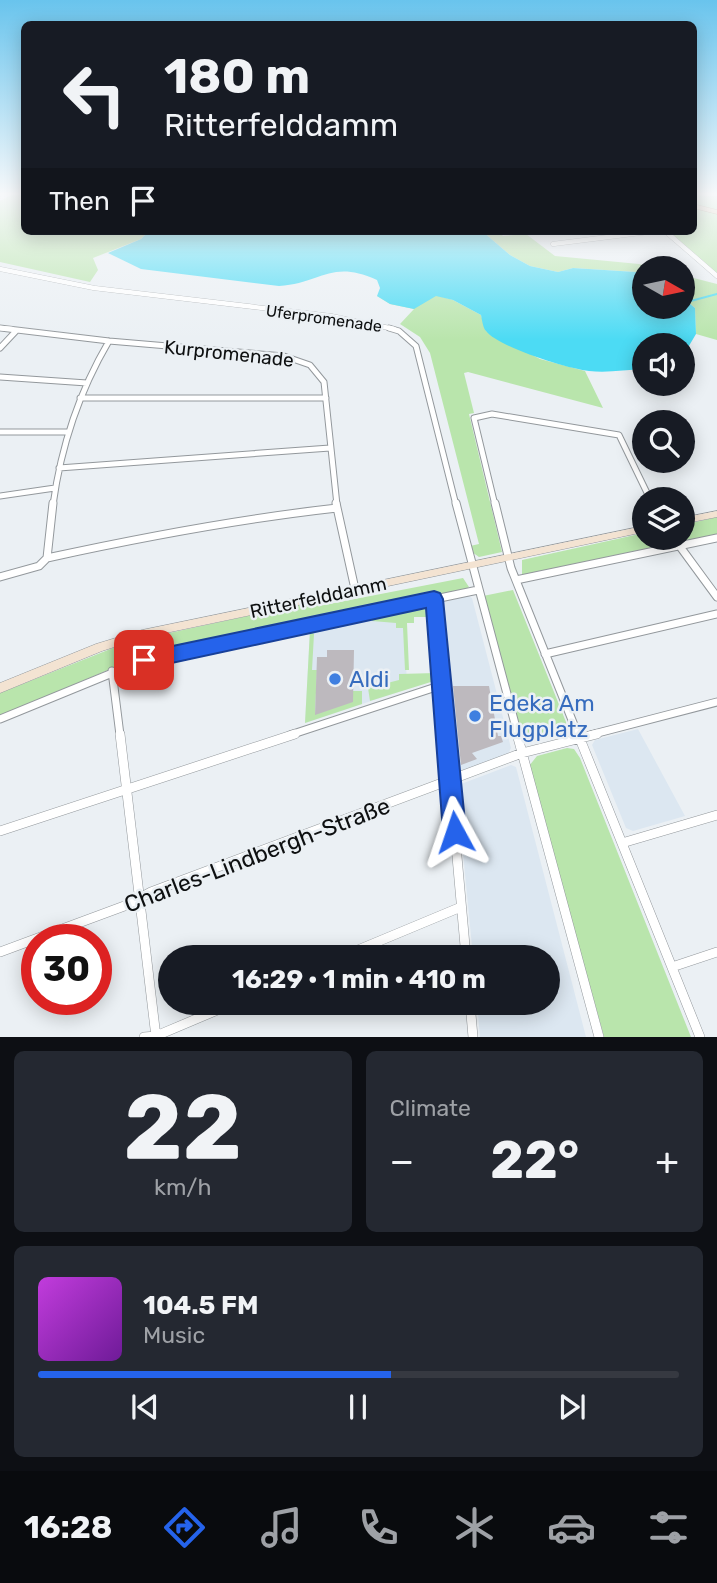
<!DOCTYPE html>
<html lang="en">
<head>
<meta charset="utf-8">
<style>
	body { margin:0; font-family:Rubik,sans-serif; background:#242831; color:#f1f3f6; height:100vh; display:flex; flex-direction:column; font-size:26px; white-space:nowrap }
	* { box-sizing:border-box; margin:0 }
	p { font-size:23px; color:#9ea1a6 }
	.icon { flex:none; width:38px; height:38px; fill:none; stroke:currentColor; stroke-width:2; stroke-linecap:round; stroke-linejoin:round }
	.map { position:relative; height:1037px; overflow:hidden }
	.panel { display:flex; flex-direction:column; gap:14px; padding:14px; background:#0d0f14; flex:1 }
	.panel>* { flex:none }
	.top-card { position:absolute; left:21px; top:21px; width:676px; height:214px; border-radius:10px; box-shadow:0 4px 18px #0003; background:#171b24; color:#f1f3f6; overflow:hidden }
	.needle { width:46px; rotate:99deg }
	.buttons { position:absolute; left:632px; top:256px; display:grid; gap:14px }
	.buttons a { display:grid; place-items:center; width:63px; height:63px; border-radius:50%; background:#171b24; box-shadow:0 4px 18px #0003; font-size:35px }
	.speed { position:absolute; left:21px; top:924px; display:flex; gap:14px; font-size:35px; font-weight:700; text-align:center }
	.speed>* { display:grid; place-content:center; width:91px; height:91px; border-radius:50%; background:#171b24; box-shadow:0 4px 18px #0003; line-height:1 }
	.speed .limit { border:10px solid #d22; background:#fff; color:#111 }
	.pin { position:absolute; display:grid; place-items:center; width:60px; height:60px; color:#fff; margin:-30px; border-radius:14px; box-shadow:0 4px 10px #0006 }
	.me { position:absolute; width:77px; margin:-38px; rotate:355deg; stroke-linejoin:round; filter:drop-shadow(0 0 5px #0008) }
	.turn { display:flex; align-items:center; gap:24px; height:147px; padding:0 28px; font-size:32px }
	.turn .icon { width:91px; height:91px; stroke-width:2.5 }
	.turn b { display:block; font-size:49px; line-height:60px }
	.then { display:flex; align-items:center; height:66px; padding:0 28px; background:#0003; gap:14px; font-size:26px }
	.big { font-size:52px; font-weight:700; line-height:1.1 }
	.panel .tile { flex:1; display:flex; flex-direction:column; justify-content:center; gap:10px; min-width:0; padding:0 24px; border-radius:10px; background:#242831 }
	.panel .dial { align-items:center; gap:0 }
	.dial b { font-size:91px; line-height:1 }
	.song { display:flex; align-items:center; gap:21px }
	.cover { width:84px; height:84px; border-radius:10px; background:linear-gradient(135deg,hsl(290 70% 55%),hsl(280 70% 35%)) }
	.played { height:7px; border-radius:4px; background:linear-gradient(90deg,#2563eb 55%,#363941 55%) }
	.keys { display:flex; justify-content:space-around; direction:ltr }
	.heat { display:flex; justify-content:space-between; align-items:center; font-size:38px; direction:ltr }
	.panel .tiles { flex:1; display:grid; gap:14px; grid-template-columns:1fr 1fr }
	.tile:last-child { grid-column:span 2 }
	.trip { position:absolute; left:158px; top:945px; width:402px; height:70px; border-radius:35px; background:#171b24; box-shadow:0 4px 18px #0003; font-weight:700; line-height:70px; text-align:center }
	.tab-bar { display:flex; height:112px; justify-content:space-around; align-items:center; background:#090b0e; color:#9ea1a6 }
	.tab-bar .icon { width:49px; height:49px }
	.tab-bar .selected { color:#2563eb }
	.tab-bar b { font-size:32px; color:#f1f3f6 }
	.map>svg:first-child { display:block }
	.built { fill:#dce7f1 }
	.green { fill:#b9e5ac }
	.water { fill:#4cdbf4 }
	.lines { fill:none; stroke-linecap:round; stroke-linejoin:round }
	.stream { stroke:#4cdbf4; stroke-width:2 }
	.building { fill:#bdb9be }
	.street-far3-casing { stroke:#93989c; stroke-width:5 }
	.street-far2-casing { stroke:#93989c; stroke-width:7 }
	.street-far1-casing { stroke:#93989c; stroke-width:9 }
	.street-casing { stroke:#93989c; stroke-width:10 }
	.secondary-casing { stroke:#93989c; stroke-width:1 }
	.primary-casing { stroke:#90704a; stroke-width:1 }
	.street-far3 { stroke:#fff; stroke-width:4.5 }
	.street-far2 { stroke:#fff; stroke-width:5 }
	.street-far1 { stroke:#fff; stroke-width:7 }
	.street { stroke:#fff; stroke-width:9 }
	.secondary { fill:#f3e3d2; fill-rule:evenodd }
	.primary { fill:#e6c8a5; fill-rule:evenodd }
	.route { fill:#2563eb; stroke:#184099; stroke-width:2 }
	.shop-dot { fill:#3f7fe0; stroke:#ebf0f4; stroke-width:2.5 }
	.labels { text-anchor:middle; stroke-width:5; stroke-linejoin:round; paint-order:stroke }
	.far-street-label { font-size:16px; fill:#0e1011; stroke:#ebf0f4 }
	.street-label { font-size:19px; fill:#0e1011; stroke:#ebf0f4 }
	.near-shop-label { font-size:23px; fill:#366cbe; stroke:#ebf0f4; text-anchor:start }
	.near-street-label { font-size:23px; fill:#0e1011; stroke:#ebf0f4 }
</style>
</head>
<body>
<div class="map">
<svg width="717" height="1037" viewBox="0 0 717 1037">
	<rect width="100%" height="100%" fill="#ebf0f4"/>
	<!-- built -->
	<path class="built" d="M468,596L472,598L511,748L508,754L460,772L455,769L440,606L443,601Z
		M404,610L407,689L305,723L310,630Z
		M638,729L685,816L633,831L626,828L592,745L595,740Z
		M511,765L516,767L586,1037H480L477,1003H548V957H473L457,790L461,784Z"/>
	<!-- green -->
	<path class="green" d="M11,195H24V231H149L141,239L93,258L98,270L90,282L0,262V201Z
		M693,195L717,196V276L665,231H693Z
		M482,231H498L503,236L526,234L555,256L639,264L654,268H644V276L636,272L573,268L558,272L530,266L510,255Z
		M682,275L717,284V340L696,334L695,308L683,298Z
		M419,290L453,300L481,315L486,331L540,359L585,371L603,408L468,372L464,373L474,413L469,414L502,552L479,557L472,552L470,546L479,544L430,353L420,337L400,324L414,309L390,304L377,296Z
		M717,517V535L687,541L681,537L683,525Z
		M644,533V537H663L668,544L522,575V560Z
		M463,578L469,587L466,589L134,659L0,716V693L128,642L315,601L319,606Z
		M513,590L566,722L567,728L563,733L536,740L520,731L483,596Z
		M427,605L431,608L432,622L427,624L426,617H414V623H407L409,670H405L403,628H396V623L372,621V617Z
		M310,630L314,634L312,670H317L315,714L353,691H362V704L305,723Z
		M436,673L434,681L370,701L368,688L399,680V674Z
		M567,748L574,749L580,758L691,1037H604L529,766L537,756Z"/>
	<!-- water -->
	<path class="water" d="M149,231H482L510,255L530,266L558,272L573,268L636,272L644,276V306H682L683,298L695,308L696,334L683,356L682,345H644V369C625,370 607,373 589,371C568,369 498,347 486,331C483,328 482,320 481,315L453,300L436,296L414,309L390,304L377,296L380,288L377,280C331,259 322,283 279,286L141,269L108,253L141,239Z"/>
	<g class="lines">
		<!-- stream -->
		<path class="stream" d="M687,302L717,294"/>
	</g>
	<!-- building -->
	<path class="building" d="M327,650H354L353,702L315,715L317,657H327Z
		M453,686H489L498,736H501L503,742L472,753L477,759L461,765Z"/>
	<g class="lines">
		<!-- street-far3 casing -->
		<g class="street-far3-casing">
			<path id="street-far3" d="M665,231L717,276
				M553,244L656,231
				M0,269L94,288L331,316L394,329
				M0,328L12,329"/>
		</g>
		<!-- street-far2 casing -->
		<g class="street-far2-casing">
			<path id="street-far2" d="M0,328L109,341L284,356L310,365L324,382L337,505
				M389,328L399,331L416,346L456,505
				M0,348L16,331
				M0,377L87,383
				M80,398H326
				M0,432H68
				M59,468L330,448
				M0,496L55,488
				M53,505C61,446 79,392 109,341
				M495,505L474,418L492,414L619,435L650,499"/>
		</g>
		<!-- street-far1 casing -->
		<g class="street-far1-casing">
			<path id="street-far1" d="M336,503L355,589
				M456,503L518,735
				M495,503L511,568L578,735
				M673,537L717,597
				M47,558L53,503
				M0,577L39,566L47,558C143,537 239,519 337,508
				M516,580L717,538
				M434,599L446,735
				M545,654L717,614
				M112,671L120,735
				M0,719L144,660L478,590
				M290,735L442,685
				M590,735L717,702"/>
		</g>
		<!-- street casing -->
		<g class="street-casing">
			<path id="street" d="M120,734L156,1037
				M446,734L466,957
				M517,734L599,1037
				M578,734L700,1037
				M0,831L295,734
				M622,843L717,815
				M0,952L127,905L151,892L522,753L597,734
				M341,957L461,907
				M672,967L717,952
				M470,1003L473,1037
				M144,1037L156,1036L234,1003"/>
		</g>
		<!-- secondary casing -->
		<g class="secondary-casing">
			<path id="secondary" d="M717,511V517L682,524V518Z
				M644,526V532L142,638L102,651L0,693V683L96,644L142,630Z"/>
		</g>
		<!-- primary casing -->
		<g class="primary-casing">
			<path id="primary" d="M693,204L717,210V214L693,208Z"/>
		</g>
		<!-- street-far3 -->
		<use href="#street-far3" class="street-far3"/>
		<!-- street-far2 -->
		<use href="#street-far2" class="street-far2"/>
		<!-- street-far1 -->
		<use href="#street-far1" class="street-far1"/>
		<!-- street -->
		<use href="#street" class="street"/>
		<!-- secondary -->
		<use href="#secondary" class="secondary"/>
		<!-- primary -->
		<use href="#primary" class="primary"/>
	</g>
	<!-- sky -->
	<linearGradient id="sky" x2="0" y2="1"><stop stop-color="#69c4ed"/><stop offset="0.57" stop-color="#f6f8fa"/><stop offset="1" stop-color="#f6f8fa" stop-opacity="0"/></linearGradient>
	<rect width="717" height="340" fill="url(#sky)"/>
	<!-- route -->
	<path class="route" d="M434,591L440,593L443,599L466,832L463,840L455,843L447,840L443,832L426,608L144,669L137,666L135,660L137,654L144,652Z"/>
	<!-- markers -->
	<g class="shop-dot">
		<circle cx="335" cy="679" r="7"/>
		<circle cx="475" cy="716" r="7"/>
	</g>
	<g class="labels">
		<!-- far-street labels -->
		<g class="far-street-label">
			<text transform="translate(324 318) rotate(8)" y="6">Uferpromenade</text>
		</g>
		<!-- street labels -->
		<g class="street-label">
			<text transform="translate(229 353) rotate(6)" y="7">Kurpromenade</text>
			<text transform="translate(318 597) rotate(-12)" y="7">Ritterfelddamm</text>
		</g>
		<!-- near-shop labels -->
		<g class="near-shop-label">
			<text x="349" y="687">Aldi</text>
			<text x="489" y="711">Edeka Am<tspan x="489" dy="26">Flugplatz</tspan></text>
		</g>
		<!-- near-street labels -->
		<g class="near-street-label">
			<text transform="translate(257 855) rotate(-21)" y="8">Charles-Lindbergh-Straße</text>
		</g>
	</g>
</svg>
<div class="buttons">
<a><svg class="needle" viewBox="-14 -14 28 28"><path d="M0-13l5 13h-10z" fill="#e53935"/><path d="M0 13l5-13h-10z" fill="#9ea1a6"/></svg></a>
<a><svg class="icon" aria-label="sound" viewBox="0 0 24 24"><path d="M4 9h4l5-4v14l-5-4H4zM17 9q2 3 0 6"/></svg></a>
<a><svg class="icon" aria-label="search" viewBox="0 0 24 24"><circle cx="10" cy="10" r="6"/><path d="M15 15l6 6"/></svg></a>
<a><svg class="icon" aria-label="layers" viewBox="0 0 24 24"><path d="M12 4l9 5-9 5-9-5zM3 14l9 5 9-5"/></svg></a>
</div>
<div class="speed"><div class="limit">30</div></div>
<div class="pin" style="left:144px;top:660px;background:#d93025"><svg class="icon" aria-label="arrive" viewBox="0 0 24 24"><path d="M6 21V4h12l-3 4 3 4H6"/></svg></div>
<svg class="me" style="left:455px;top:832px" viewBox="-20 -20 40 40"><path d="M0-17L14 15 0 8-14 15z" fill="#2563eb" stroke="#fff" stroke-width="4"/></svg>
<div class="trip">16:29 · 1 min · 410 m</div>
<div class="top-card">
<div class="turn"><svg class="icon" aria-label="left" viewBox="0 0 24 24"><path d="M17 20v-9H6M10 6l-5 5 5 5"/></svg><div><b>180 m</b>Ritterfelddamm</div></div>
<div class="then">Then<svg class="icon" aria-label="arrive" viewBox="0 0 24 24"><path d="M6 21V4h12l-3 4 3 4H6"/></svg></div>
</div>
</div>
<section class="panel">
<div class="tiles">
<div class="tile dial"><b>22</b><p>km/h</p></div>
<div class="tile"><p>Climate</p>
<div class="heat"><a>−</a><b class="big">22°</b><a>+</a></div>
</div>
<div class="tile">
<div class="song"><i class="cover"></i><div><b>104.5 FM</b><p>Music</p></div></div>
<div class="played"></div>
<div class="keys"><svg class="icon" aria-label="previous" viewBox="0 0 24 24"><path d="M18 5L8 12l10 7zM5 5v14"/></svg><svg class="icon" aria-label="pause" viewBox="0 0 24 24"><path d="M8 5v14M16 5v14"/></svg><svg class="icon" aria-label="next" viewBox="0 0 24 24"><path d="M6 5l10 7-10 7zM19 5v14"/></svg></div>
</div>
</div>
</section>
<nav class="tab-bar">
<b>16:28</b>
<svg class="icon selected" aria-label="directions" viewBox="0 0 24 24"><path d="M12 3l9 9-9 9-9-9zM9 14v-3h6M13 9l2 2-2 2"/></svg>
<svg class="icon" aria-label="music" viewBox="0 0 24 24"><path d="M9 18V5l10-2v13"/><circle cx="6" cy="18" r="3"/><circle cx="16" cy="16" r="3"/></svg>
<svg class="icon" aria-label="phone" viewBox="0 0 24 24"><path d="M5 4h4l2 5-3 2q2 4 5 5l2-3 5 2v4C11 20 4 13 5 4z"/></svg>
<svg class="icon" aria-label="climate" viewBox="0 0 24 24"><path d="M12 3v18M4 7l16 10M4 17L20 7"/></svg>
<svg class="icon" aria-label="car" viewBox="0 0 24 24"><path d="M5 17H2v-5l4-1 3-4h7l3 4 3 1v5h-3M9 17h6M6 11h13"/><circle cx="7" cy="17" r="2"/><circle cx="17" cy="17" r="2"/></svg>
<svg class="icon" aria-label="filters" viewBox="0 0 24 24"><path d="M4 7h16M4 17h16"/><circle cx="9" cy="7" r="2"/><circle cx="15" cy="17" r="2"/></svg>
</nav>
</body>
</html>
